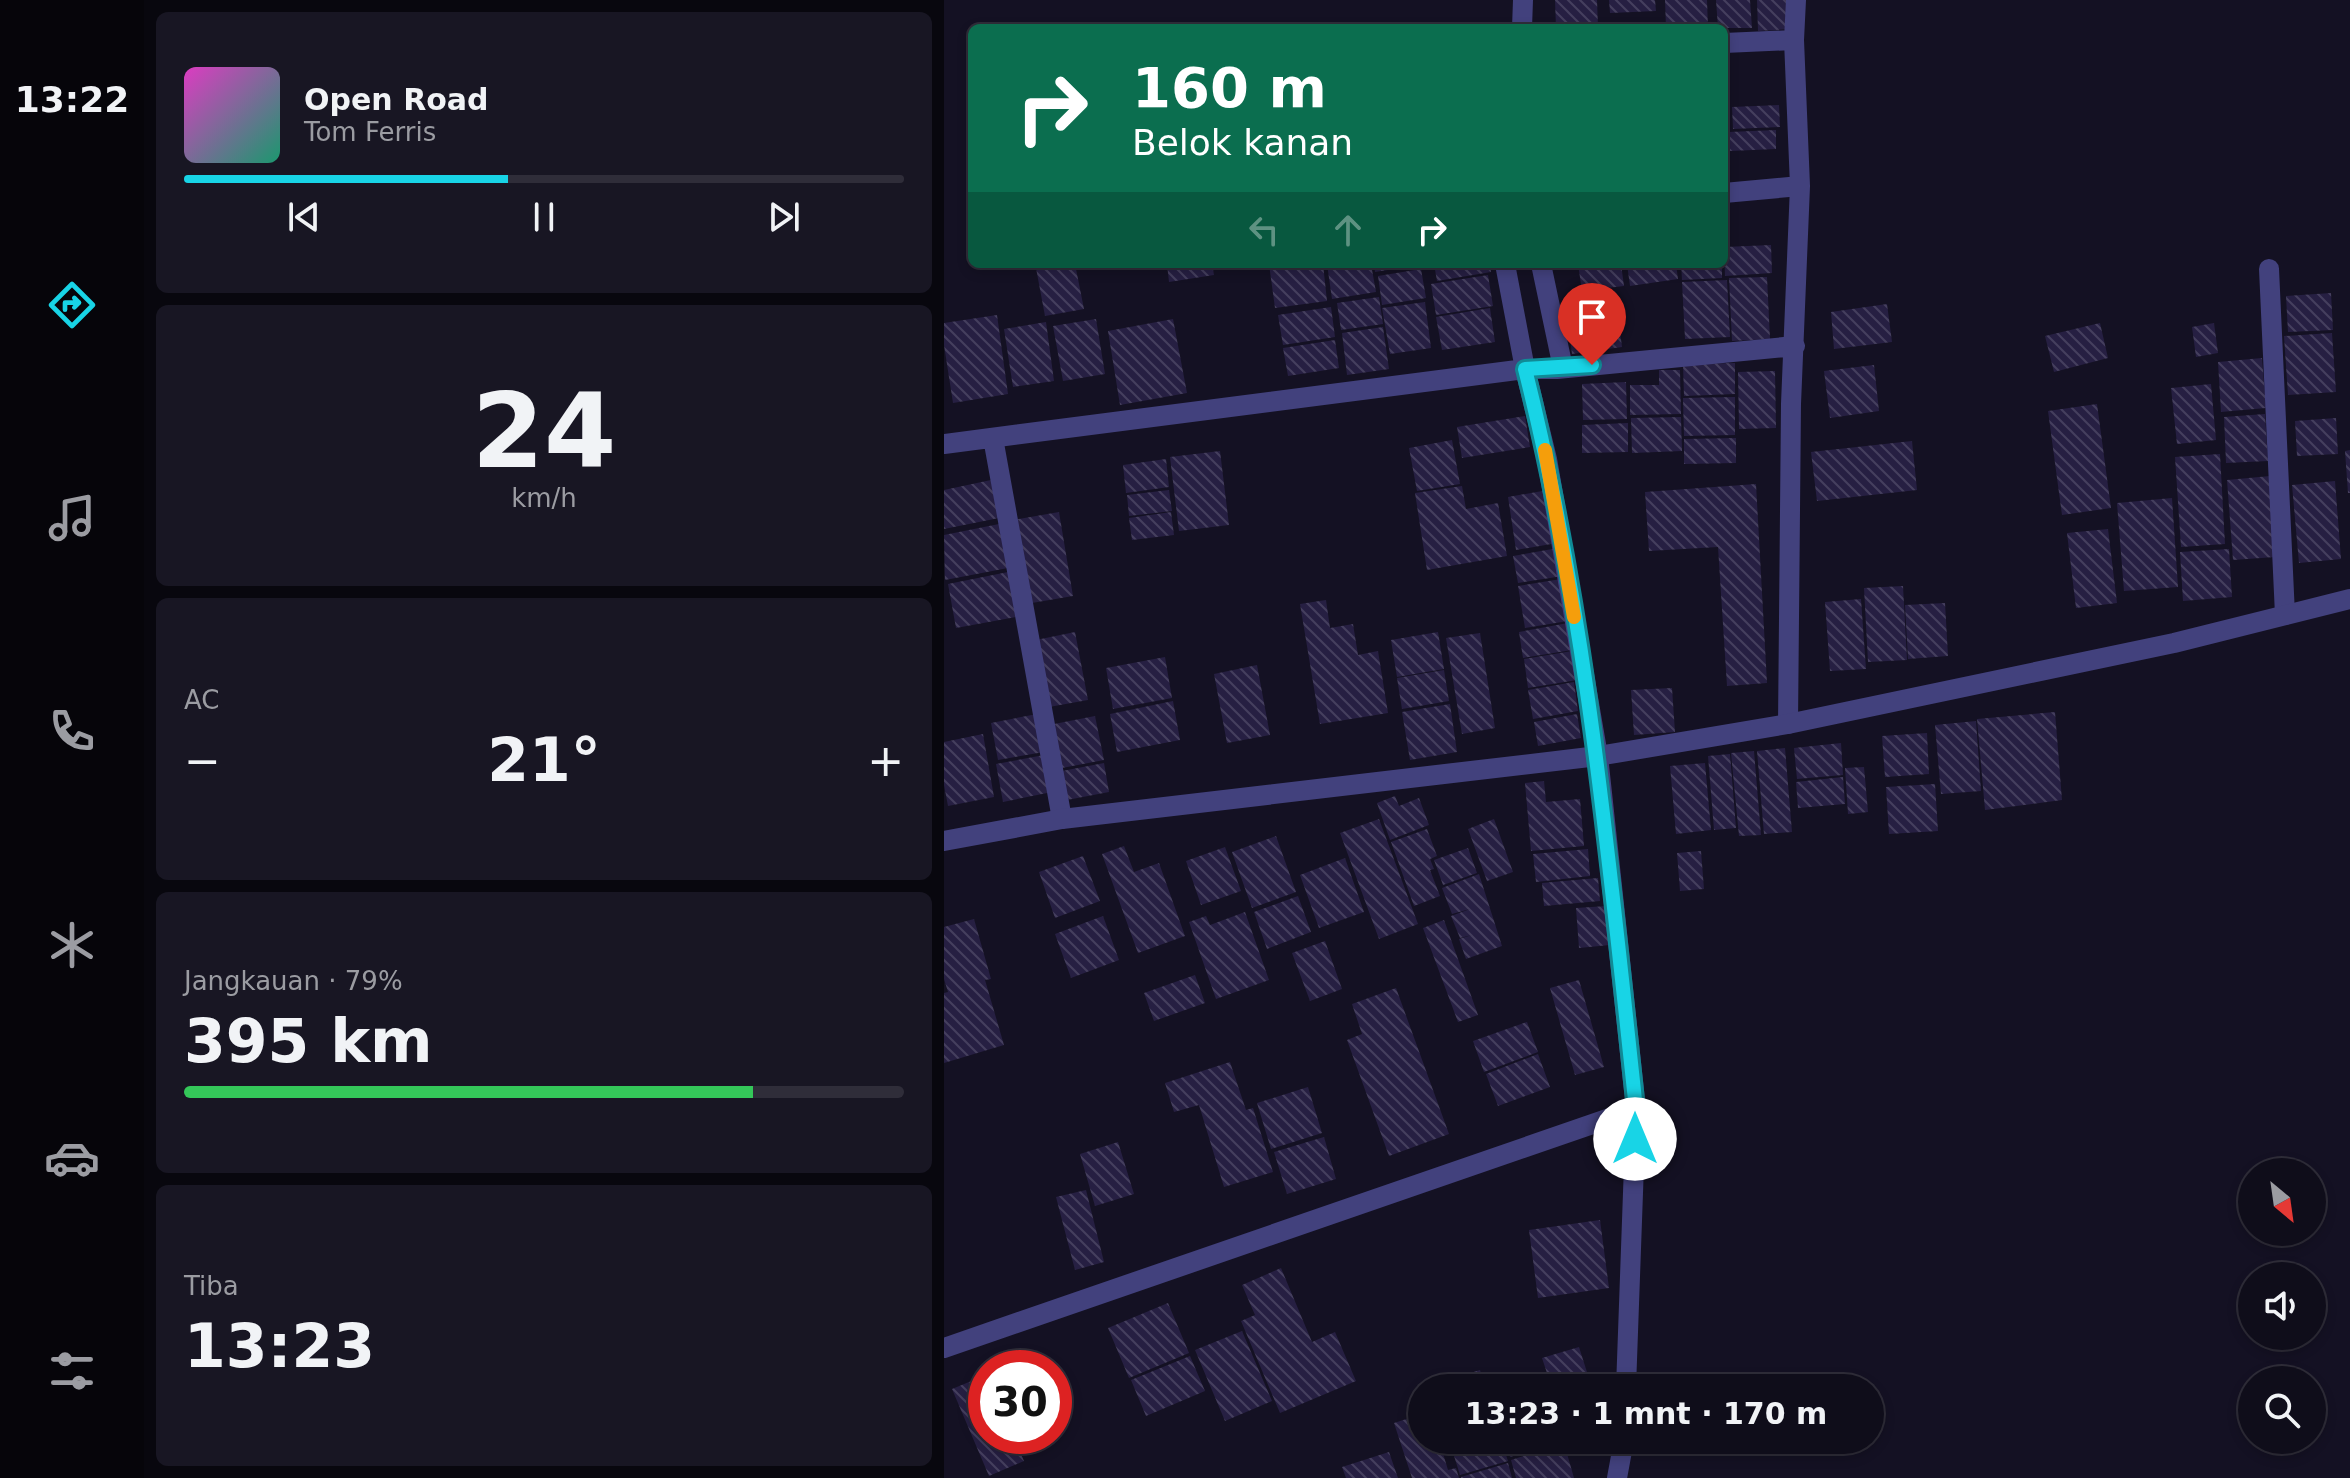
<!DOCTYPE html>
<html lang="id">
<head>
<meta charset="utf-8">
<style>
	body { margin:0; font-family:"DejaVu Sans",sans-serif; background:#181623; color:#f1f3f6; height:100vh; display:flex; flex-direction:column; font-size:30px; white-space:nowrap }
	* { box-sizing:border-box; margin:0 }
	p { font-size:26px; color:#9b9ca2 }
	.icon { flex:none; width:44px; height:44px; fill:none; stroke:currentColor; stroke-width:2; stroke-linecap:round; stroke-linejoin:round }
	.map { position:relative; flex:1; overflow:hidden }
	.side { display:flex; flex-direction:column; gap:12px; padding:12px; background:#08070e; width:800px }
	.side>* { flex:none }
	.guide { position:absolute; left:24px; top:24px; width:760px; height:244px; border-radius:12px; box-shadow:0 4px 12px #0003,0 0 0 2px #2f2d39; background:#0b6e4f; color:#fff; overflow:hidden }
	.needle { width:52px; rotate:151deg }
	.fabs { position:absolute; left:1294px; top:1158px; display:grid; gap:16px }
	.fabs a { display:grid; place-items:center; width:88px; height:88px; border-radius:50%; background:#0f0d1a; box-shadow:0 4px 12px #0003,0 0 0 2px #2f2d39; font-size:40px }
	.speed { position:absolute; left:24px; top:1350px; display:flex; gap:16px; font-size:40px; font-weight:700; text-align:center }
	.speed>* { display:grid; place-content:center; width:104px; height:104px; border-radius:50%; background:#0f0d1a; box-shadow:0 4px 12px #0003,0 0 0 2px #2f2d39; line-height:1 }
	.speed .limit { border:12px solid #d22; background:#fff; color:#111 }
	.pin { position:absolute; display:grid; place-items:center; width:68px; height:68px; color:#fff; margin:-82px -34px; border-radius:50% 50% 50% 0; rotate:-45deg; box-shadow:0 0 8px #0007 }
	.pin .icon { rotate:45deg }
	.me { position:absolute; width:88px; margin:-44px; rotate:0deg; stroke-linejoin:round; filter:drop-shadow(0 0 6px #0008) }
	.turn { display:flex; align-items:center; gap:28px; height:168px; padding:0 32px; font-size:36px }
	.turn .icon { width:104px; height:104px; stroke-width:2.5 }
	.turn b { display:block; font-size:56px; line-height:68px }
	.lanes { display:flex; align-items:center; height:76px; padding:0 32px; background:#0003; justify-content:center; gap:40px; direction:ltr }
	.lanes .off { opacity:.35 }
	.big { font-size:60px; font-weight:800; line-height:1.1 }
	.side .tile { flex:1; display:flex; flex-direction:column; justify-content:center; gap:12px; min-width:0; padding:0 28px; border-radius:12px; background:#181623 }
	.side .dial { align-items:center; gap:0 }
	.dial b { font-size:104px; line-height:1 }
	.song { display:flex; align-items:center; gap:24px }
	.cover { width:96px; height:96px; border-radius:12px; background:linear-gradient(135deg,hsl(310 70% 55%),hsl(160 70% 35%)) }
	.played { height:8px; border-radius:4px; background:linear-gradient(90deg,#18d4e6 45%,#2f2d39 45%) }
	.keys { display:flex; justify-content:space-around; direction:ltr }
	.heat { display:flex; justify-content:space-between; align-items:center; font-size:44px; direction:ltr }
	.charge { height:12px; border-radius:6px; background:linear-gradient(90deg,#34c759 79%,#2f2d39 0) }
	.trip { position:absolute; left:464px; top:1374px; width:476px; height:80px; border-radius:40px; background:#0f0d1a; box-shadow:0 4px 12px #0003,0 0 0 2px #2f2d39; font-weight:800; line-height:80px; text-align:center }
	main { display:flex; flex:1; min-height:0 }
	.tab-bar { display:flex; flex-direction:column; width:144px; justify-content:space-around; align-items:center; background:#06050a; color:#9b9ca2 }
	.tab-bar .icon { width:56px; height:56px }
	.tab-bar .current { color:#18d4e6 }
	.tab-bar b { font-size:36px; color:#f1f3f6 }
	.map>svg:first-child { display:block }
	.building { fill:url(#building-back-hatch) }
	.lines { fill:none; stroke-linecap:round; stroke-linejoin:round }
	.minor { stroke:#42417d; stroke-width:20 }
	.tertiary { stroke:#42417d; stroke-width:20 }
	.route-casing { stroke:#108a96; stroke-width:20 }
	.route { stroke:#18d4e6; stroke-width:14 }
	.slow { stroke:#f59e0b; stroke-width:14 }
</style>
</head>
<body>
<main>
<nav class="tab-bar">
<b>13:22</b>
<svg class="icon current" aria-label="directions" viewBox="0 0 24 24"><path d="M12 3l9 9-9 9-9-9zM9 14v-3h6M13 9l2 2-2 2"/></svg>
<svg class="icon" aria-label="music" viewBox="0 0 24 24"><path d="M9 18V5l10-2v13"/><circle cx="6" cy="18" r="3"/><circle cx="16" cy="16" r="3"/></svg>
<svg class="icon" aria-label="phone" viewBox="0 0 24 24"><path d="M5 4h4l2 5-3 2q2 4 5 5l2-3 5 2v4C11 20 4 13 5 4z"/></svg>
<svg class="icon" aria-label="climate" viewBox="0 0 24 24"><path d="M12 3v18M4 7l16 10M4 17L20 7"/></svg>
<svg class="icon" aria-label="car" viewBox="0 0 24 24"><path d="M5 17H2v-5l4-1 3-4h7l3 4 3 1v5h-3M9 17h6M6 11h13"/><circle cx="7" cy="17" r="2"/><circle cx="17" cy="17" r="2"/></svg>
<svg class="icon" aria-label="filters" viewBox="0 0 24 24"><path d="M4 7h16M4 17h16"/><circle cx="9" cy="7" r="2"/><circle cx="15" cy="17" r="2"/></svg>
</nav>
<section class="side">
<div class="tile">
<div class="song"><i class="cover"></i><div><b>Open Road</b><p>Tom Ferris</p></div></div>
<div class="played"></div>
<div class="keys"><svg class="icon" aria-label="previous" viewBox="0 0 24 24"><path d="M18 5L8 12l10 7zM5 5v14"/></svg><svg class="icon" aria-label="pause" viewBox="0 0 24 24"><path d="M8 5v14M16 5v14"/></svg><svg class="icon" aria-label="next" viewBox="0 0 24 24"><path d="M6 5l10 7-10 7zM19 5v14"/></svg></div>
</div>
<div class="tile dial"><b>24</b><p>km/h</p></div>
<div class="tile"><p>AC</p>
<div class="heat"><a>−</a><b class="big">21°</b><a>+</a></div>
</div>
<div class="tile"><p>Jangkauan · 79%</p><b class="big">395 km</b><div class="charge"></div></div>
<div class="tile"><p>Tiba</p><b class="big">13:23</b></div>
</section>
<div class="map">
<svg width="1406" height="1478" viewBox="0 0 1406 1478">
	<defs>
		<pattern id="building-back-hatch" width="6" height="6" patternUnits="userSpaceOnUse" patternTransform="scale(2)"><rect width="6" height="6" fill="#261f42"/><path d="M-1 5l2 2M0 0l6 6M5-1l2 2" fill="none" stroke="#453f5e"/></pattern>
	</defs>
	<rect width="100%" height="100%" fill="#141123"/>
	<!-- building -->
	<path class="building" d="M611,0H653L654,28H612Z
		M665,0H711L712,11L666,13Z
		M721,0H763L764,28H722Z
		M772,0H806L808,28H774Z
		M813,0H845L846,29L814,31Z
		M835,105L836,127L789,129L788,107Z
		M832,130V149L786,151L785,132Z
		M827,245L828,273L781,276L780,247Z
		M113,264H131L140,309L101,316L92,268Z
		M223,264H268L270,275L225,282Z
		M325,264H379L383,301L331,308Z
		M383,264H427L432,292L388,299Z
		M430,264H469V266L431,272Z
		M490,264H546L547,272L493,281Z
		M634,264H677L680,286L638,291Z
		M683,264H732L734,279L686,286Z
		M737,264H778V278L738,280Z
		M477,269L482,298L438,305L434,276Z
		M544,275L549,306L492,315L487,284Z
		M823,277L826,339L788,341L785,278Z
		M783,280L786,337L741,339L738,282Z
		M671,291L678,347L628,354L621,298Z
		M1387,293L1389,330L1344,332L1342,296Z
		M435,297L439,324L397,330L393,303Z
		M481,302L487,348L446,354L438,308Z
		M943,304L948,342L890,349L887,312Z
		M387,307L391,337L339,345L334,315Z
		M546,308L551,342L498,350L492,317Z
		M53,315L64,394L9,403L0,345V323Z
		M152,319L161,374L119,381L109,326Z
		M229,319L243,393L176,405L164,331Z
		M102,322L110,381L69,387L60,329Z
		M1156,323L1164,358L1110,372L1101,336Z
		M1270,323L1274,353L1252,357L1248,327Z
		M439,327L445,369L403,375L398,333Z
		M1388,333L1392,392L1344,395L1340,336Z
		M391,340L395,368L344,376L339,348Z
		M1318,358L1322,408L1277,412L1274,362Z
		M791,363V394L740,396L739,364Z
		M930,365L935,411L886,418L880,371Z
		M715,370H736L737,414L686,415V385H715Z
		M831,371L832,428L795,429L794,372Z
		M682,382L683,419L639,420L638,384Z
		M1267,384L1272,440L1233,444L1227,388Z
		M791,397V435L740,436L739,398Z
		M1153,404L1167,508L1118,515L1104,411Z
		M1321,414L1324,461L1282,463L1280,417Z
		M581,416L586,447L518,458L513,427Z
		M737,417L738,451L688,453L687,418Z
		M1392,418L1394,454L1353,456L1351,421Z
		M684,423V452L638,453V425Z
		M792,438V463L740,464V439Z
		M508,440L516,484L473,491L465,448Z
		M968,441L973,490L873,501L867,452Z
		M1406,450V493H1404L1401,451Z
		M276,451L285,525L235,531L226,457Z
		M1276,454L1281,544L1237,547L1231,457Z
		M222,459L225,487L182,493L179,465Z
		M1326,476L1331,557L1289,560L1283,480Z
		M47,480L55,518L0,529V490Z
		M1391,481L1397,559L1355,563L1348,485Z
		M812,484L823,683L783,686L774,547L705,551L701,492Z
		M518,486L522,509L554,503L563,556L483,570L471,493Z
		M225,490L228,511L185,516L183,495Z
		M604,490L613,543L572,550L564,497Z
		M1228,498L1234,587L1180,591L1173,503Z
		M115,512L129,596L82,604L69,520Z
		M227,512L230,535L188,540L185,518Z
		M55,524L64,568L1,580L0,535Z
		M1164,529L1173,603L1132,608L1123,533Z
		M614,548L619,576L574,583L569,556Z
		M1285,549L1288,597L1239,601L1236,552Z
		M64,572L72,617L12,628L4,584Z
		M617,579L624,621L581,628L574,586Z
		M959,586L963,660L924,662L920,588Z
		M917,599L922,669L886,671L881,602Z
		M382,600L386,628L409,624L414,655L434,651L444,713L376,724L356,604Z
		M1001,603L1004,656L964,659L961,605Z
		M624,623L628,650L579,658L575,632Z
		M131,632L144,700L105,707L92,640Z
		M494,632L500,669L453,677L447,640Z
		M536,633L551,728L518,734L502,638Z
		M628,651L633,680L584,688L580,659Z
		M221,657L228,698L169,709L162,668Z
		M313,665L326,735L283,743L270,674Z
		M500,670L505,701L458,709L453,678Z
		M630,682L634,711L589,719L584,690Z
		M728,688L731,732L690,735L687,690Z
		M229,701L236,740L173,752L166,714Z
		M506,704L513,752L466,760L458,712Z
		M1111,712L1118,800L1041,810L1033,719Z
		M93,714L100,752L54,760L47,723Z
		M633,714L637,738L594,746L590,722Z
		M151,716L160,760L118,768L110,724Z
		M1032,721L1037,791L997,794L991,725Z
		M983,733L985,774L941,777L938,736Z
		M39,734L50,797L4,806L0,785V742Z
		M897,743L899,775L853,779L850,748Z
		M841,748L848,832L820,834L813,751Z
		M810,751L817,835L795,836L787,753Z
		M786,754L792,828L770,830L764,756Z
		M100,755L108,792L59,802L52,764Z
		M160,763L165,792L123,800L118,771Z
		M761,763L767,830L732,834L726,766Z
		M920,767L924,812L904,814L901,768Z
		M899,777L901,804L854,808L852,782Z
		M600,781L602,802L636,799L640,846L587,851L581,783Z
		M991,784L994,831L945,834L942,787Z
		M451,796L455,806L475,798L485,825L446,840L433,803Z
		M435,819L474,924L435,939L396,833Z
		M550,819L569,872L543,881L524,829Z
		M483,829L493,856L486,859L490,869L486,870L496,896L470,906L447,842Z
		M332,836L352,892L308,908L288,852Z
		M180,846L190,872L215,863L241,936L194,953L158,854Z
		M281,847L297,891L257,905L242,861Z
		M524,848L533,873L499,885L490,860Z
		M644,849L646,876L592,882L589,854Z
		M757,851L760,889L736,891L733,853Z
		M139,856L156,901L111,918L95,872Z
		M401,858L420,912L375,928L356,875Z
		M535,874L558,946L522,959L515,939L528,935L516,938L507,916L526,909L508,914L498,888Z
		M654,878L656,901L600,906L598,883Z
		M354,896L367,932L323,949L310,912Z
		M663,906L666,945L635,948L632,908Z
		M301,912L325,980L272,999L245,922L262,916L266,925Z
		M159,916L175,960L127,978L111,934Z
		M30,919L47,979L41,980L60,1045L0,1063V993L4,992L0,979V927Z
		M500,920L534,1015L514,1022L479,928Z
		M381,941L398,989L366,1001L348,953Z
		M251,975L261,1003L210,1021L200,993Z
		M635,980L660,1067L631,1075L606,988Z
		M452,988L505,1134L445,1156L403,1040L418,1034L408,1004Z
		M583,1022L594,1052L540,1072L529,1041Z
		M594,1054L606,1087L554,1106L542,1074Z
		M286,1062L302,1110L309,1108L329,1172L280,1187L255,1105L230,1112L221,1083Z
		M364,1087L378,1133L327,1149L313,1103Z
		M380,1137L392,1179L343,1194L330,1152Z
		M174,1142L190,1194L151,1206L136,1154Z
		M142,1190L160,1262L131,1270L112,1197Z
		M656,1220L665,1288L594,1298L585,1230Z
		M337,1268L368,1342L391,1332L412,1381L336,1413L297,1321L311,1315L298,1285Z
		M224,1303L245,1353L185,1378L164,1328Z
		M298,1331L328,1401L281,1421L251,1350Z
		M635,1347L648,1388H608L598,1358Z
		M246,1356L261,1391L202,1416L187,1380Z
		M536,1370L541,1388H489L488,1385Z
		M42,1375V1436H69L80,1461L45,1476L8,1389Z
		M478,1414V1440H495L504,1470L512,1468L515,1478H468L450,1423Z
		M505,1440H557L564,1461L516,1475Z
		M561,1440H619V1441L566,1457Z
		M620,1443L630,1478H572L567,1460Z
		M445,1452L454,1478H402L398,1467Z
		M564,1463L568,1478H517V1477Z"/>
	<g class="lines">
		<!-- minor -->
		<path class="minor" d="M578,28L579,0
			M780,43L850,40
			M780,193L856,186
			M561,264L581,369L603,459L654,756L692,1109L682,1388
			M597,264L619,368
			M1325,269L1341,615
			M49,438L118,819
			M0,444L581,369H613L851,346
			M844,724L847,404L856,186L850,40L852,0
			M0,1348L692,1109
			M673,1478L680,1440"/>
		<!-- tertiary -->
		<path class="tertiary" d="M0,841L118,819L654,756L844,724L1230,643L1406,599"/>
	</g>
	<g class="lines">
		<!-- route casing -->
		<g class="route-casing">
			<path id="route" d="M648,365L581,369C642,611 665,861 692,1109L691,1139"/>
		</g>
		<!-- route -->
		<use href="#route" class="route"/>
		<!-- slow -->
		<path class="slow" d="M601,450L630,617"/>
	</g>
</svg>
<div class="fabs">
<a><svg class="needle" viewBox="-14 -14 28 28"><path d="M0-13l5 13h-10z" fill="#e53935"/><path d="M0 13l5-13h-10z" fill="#9b9ca2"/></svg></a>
<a><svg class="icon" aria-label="sound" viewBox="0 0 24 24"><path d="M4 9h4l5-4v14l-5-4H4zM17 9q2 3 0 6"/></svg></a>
<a><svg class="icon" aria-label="search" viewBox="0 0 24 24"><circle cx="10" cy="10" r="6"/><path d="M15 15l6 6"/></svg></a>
</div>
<div class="speed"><div class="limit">30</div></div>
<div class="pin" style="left:648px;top:365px;background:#d93025"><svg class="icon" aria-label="arrive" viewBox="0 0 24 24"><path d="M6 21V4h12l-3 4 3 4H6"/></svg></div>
<svg class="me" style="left:691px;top:1139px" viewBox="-20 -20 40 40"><circle r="19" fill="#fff"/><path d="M0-13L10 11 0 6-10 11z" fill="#18d4e6"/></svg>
<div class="trip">13:23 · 1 mnt · 170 m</div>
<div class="guide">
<div class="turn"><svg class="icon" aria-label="right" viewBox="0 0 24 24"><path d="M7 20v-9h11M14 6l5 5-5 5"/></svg><div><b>160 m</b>Belok kanan</div></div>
<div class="lanes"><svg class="icon off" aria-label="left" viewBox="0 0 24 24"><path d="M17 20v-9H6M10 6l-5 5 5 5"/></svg><svg class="icon off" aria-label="ahead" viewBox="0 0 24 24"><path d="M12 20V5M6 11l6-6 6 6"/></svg><svg class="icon" aria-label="right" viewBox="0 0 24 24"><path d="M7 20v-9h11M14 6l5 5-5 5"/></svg></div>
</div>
</div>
</main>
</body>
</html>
